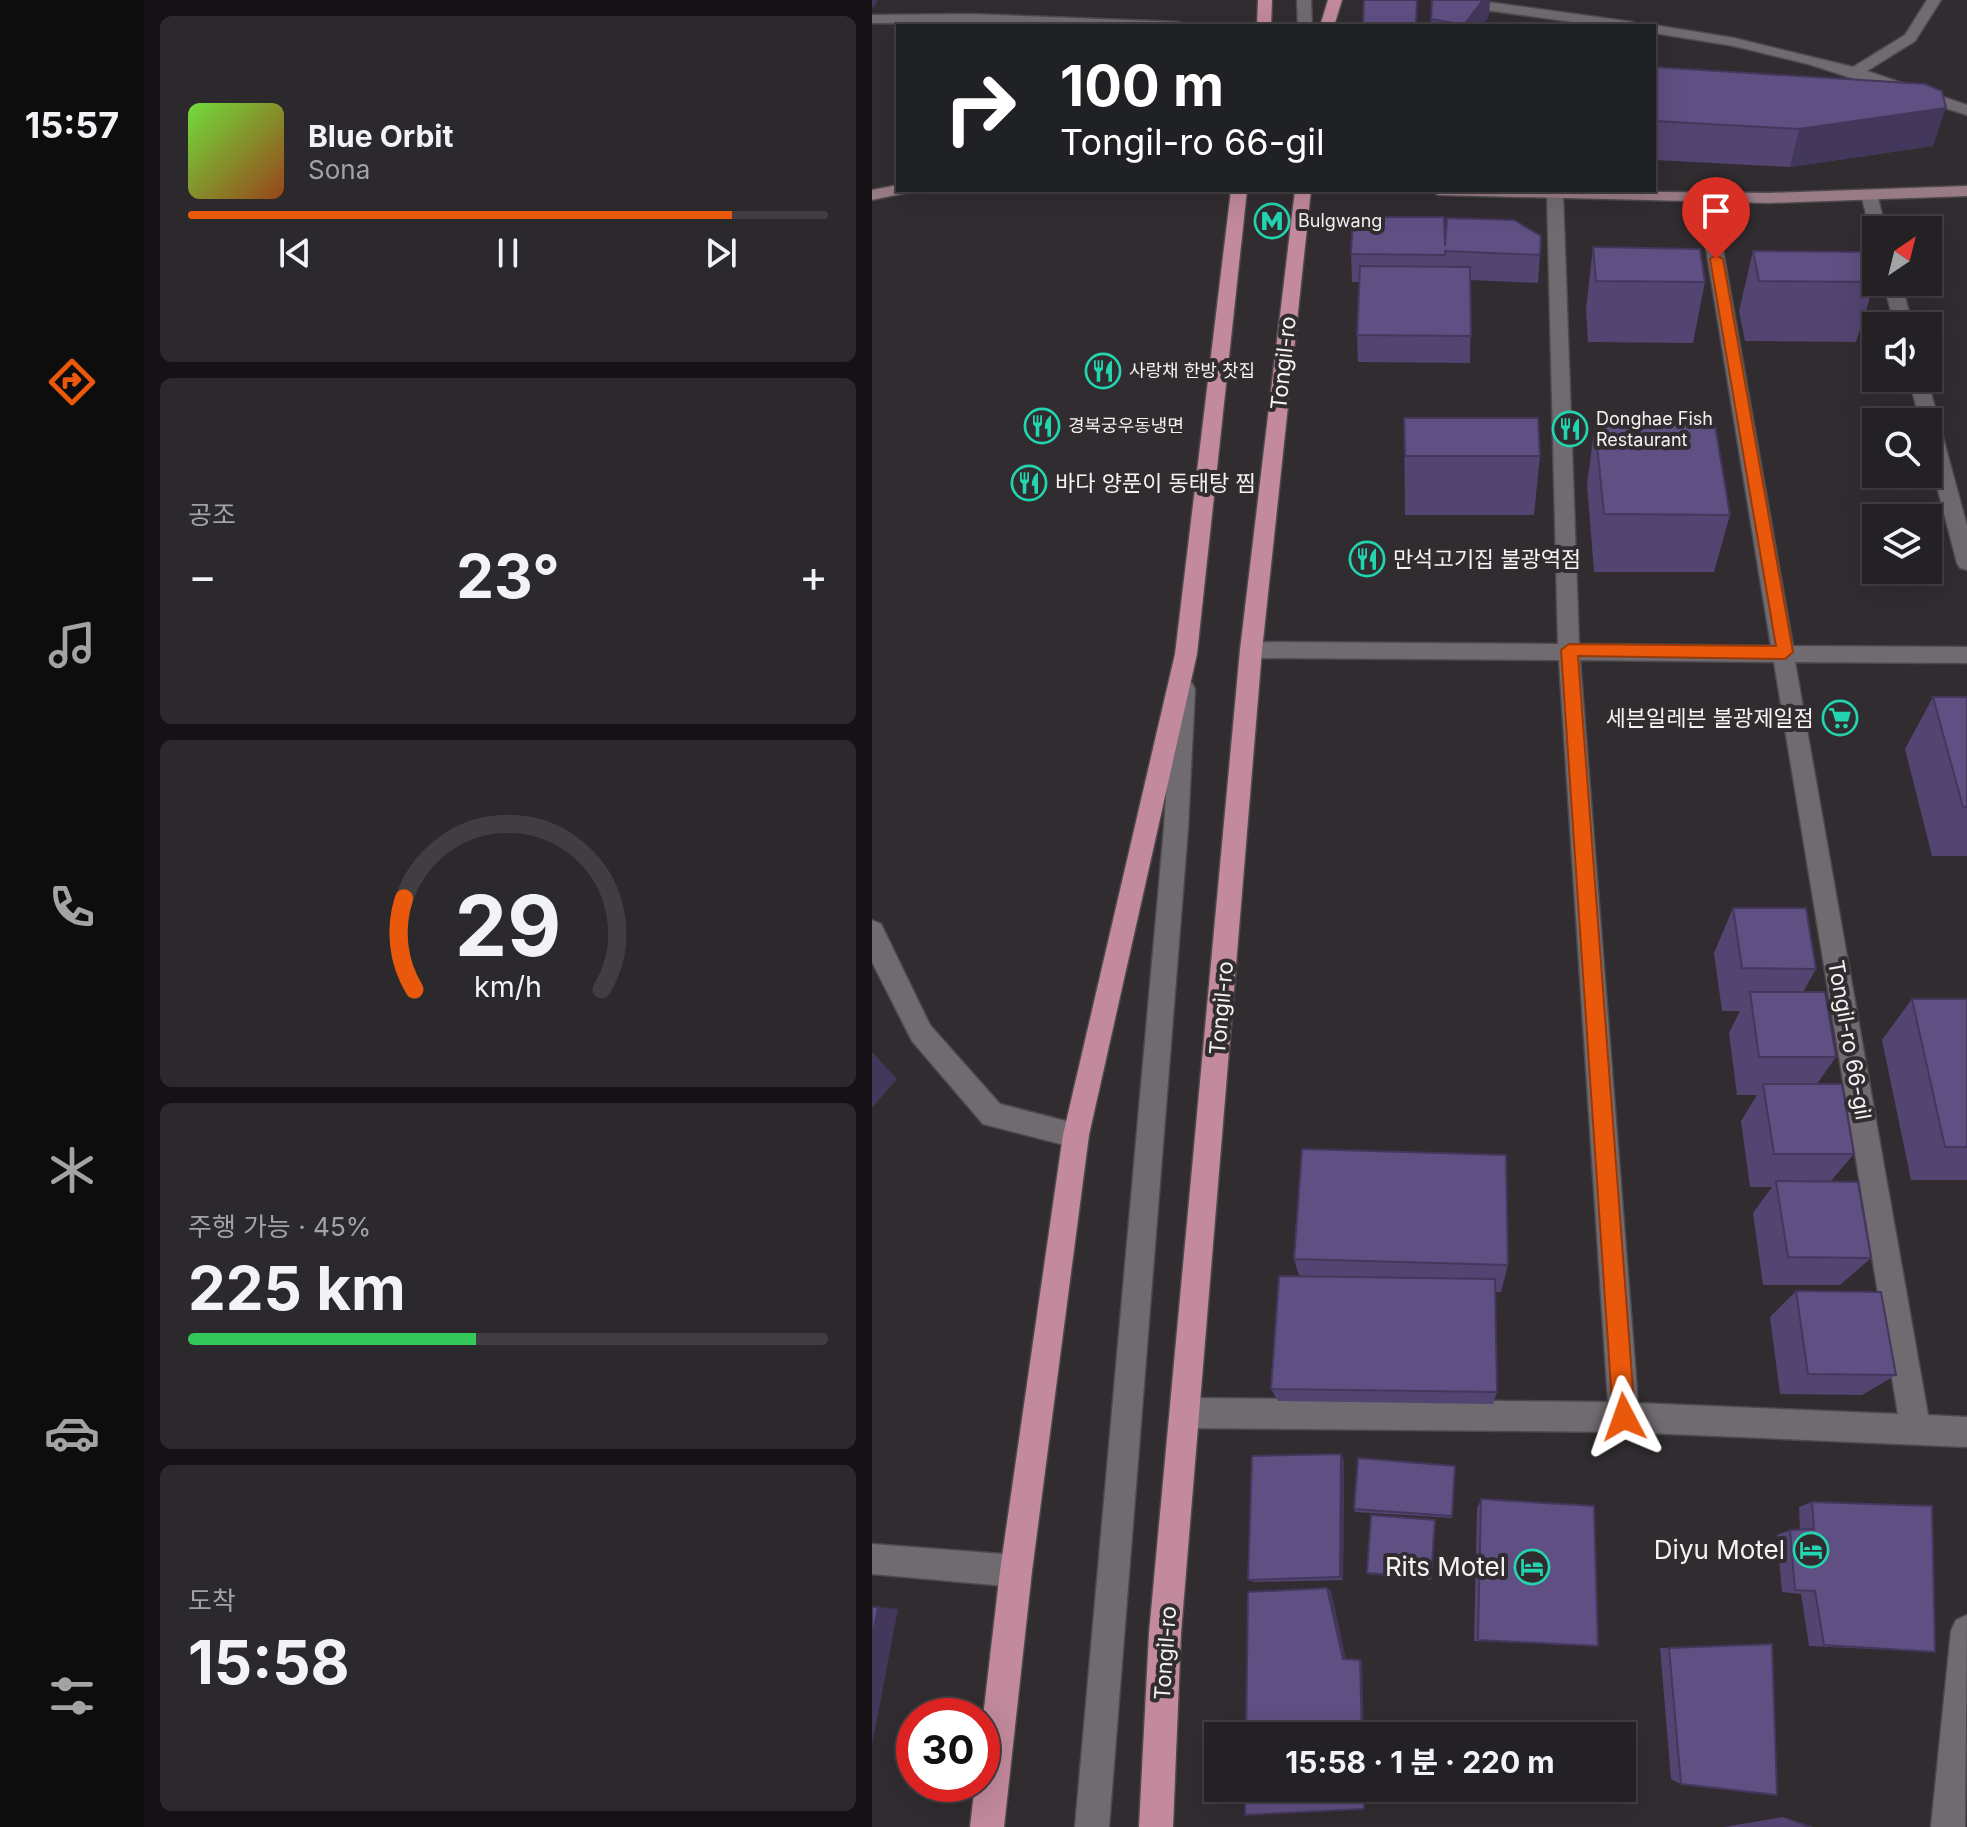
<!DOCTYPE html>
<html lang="ko">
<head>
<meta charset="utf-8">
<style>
	body { margin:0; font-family:Inter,"Noto Sans KR",sans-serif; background:#2c292c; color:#f1f3f6; height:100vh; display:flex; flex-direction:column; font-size:30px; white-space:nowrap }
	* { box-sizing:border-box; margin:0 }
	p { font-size:26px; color:#a3a3a6 }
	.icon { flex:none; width:44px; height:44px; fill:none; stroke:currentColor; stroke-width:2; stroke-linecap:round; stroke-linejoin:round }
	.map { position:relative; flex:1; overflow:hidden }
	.side { display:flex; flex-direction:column; gap:16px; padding:16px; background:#141214; width:728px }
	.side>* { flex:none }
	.hud { position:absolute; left:24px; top:24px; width:760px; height:168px; border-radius:0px; box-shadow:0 8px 32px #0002,0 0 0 2px #413e41; background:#202124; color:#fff; overflow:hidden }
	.needle { width:52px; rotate:35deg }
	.fabs { position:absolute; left:990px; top:216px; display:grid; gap:16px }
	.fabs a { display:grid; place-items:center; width:80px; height:80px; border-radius:0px; background:#242124; box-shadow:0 8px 32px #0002,0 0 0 2px #413e41; font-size:40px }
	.speed { position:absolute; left:24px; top:1698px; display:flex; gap:16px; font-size:40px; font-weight:700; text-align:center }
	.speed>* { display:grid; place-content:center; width:104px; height:104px; border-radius:50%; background:#242124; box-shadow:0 8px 32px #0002,0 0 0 2px #413e41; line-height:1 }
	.speed .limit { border:12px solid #d22; background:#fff; color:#111 }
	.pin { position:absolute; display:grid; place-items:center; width:68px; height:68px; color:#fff; margin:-82px -34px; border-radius:50% 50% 50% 0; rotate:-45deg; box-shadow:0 0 8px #0007 }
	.pin .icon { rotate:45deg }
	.me { position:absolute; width:88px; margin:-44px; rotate:356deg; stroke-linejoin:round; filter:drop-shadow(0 0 6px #0008) }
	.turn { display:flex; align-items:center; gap:28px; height:168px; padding:0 32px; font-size:36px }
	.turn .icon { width:104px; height:104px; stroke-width:2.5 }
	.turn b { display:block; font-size:56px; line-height:68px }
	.big { font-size:60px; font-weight:700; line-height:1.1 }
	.side .tile { flex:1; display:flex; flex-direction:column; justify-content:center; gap:12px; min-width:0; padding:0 28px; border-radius:12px; background:#2c292c }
	.side .dial { align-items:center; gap:0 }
	.dial svg { height:208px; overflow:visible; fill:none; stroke:#413e41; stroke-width:7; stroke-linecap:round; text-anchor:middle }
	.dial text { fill:#f1f3f6; stroke:none }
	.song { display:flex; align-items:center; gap:24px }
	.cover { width:96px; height:96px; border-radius:12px; background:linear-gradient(135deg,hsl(100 70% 55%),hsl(20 70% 35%)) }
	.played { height:8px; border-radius:4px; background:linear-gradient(90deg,#ea580c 85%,#413e41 85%) }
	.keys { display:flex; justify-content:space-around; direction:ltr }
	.heat { display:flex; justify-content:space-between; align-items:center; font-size:44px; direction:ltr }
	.charge { height:12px; border-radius:6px; background:linear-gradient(90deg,#34c759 45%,#413e41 0) }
	.trip { position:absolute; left:332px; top:1722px; width:432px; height:80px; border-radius:0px; background:#242124; box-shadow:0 8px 32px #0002,0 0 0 2px #413e41; font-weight:700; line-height:80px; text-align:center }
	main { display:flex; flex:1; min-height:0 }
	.tabs { display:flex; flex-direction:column; width:144px; justify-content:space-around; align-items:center; background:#0e0d0e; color:#a3a3a6 }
	.tabs .icon { width:56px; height:56px }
	.tabs .on { color:#ea580c }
	.tabs b { font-size:36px; color:#f1f3f6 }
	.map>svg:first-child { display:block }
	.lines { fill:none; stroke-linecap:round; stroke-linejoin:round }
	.lane-casing { stroke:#4d494d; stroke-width:3 }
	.street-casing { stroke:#4d494d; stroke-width:3 }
	.secondary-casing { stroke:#4d494d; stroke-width:3 }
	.primary-casing { stroke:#4d494d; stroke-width:3 }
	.lane { fill:#706b70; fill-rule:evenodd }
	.street { fill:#706b70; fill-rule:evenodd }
	.secondary { fill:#997b86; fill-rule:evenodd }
	.primary { fill:#c28a9c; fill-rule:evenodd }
	.wall { fill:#534471 }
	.shaded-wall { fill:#43375c }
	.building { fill:#604f83; stroke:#43375c; stroke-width:2 }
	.route { fill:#ea580c; stroke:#983908; stroke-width:2 }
	.labels { text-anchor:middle; stroke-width:8; stroke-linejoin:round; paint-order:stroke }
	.far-poi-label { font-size:18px; fill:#f5f2f4; stroke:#302c30; text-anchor:start }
	.street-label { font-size:22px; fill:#f5f2f4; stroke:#302c30 }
	.poi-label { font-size:22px; fill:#f5f2f4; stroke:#302c30; text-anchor:start }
	.near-poi-label { font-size:26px; fill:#f5f2f4; stroke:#302c30; text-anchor:end }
</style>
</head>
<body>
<main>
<nav class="tabs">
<b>15:57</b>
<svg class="icon on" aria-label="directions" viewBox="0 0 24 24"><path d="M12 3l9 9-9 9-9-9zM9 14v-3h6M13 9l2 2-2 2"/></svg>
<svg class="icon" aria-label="music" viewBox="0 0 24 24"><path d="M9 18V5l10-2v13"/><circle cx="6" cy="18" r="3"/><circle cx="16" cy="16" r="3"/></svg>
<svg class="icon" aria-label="phone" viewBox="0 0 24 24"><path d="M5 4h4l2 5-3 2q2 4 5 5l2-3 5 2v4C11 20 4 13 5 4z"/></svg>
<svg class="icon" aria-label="climate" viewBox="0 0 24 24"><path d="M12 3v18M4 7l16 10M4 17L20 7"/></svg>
<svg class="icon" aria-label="car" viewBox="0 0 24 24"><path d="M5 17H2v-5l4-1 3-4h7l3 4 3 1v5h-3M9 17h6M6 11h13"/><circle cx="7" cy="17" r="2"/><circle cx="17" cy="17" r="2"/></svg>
<svg class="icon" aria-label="filters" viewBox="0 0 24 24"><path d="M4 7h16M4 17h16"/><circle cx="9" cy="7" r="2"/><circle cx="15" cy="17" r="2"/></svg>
</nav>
<section class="side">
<div class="tile">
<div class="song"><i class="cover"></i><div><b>Blue Orbit</b><p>Sona</p></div></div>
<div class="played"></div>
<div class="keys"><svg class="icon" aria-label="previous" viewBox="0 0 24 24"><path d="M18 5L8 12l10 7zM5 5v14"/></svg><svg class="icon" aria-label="pause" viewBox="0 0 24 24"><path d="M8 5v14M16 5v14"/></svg><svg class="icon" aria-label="next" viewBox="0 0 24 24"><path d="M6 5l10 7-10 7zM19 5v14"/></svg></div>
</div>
<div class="tile"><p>공조</p>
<div class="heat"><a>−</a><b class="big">23°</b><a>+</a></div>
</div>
<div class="tile dial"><svg viewBox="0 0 100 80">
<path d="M14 69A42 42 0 1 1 86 69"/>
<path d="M14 69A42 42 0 0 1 10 34" stroke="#ea580c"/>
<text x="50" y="56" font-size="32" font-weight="700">29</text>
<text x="50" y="72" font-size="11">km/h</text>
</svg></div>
<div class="tile"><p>주행 가능 · 45%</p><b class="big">225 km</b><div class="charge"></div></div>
<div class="tile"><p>도착</p><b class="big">15:58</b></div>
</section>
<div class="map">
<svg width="1095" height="1827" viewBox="0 0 1095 1827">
	<rect width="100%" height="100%" fill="#302c30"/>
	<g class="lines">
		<!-- lane casing -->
		<g class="lane-casing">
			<path id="lane" d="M425,0H439L440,26H426Z
				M312,681L320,683L323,689L316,828L237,1827H203L292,828L301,689L304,683Z"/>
		</g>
		<!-- street casing -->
		<g class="street-casing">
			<path id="street" d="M563,0H601L761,22L768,26H729L570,4Z
				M1055,0H1069L1043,41L995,71L1095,105V115L936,64L862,46L782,33V26H777L782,25L862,38L981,67L1033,35Z
				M98,14L307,22L314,26L0,23V15Z
				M680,190L689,191L691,194L707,644L899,646L826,199L834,194L842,199L921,646L1095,647V663L923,662L1056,1415L1095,1417V1447L752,1432L313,1428L303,1423L298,1413L303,1403L313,1398L736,1402L687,660L379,658L372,656L368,650L372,644L379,642L686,644L675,194ZM708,660L902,662L1026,1414L766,1403Z
				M998,193L1006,198L1014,230H1004V234L998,230L990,198Z
				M1011,282H1029L1041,326H1023Z
				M1037,378H1055L1095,526V570L1088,568L1085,563L1056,452V422H1048Z
				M0,920L9,924L58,1025L128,1104L213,1126L217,1135L213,1144L204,1148L111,1124L40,1041L0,962Z
				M0,1544L144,1555L155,1560L160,1571L155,1582L144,1587L0,1574Z
				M1095,1615L1093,1827H1059L1079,1631L1084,1620Z"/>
		</g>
		<!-- secondary casing -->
		<g class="secondary-casing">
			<path id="secondary" d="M26,185V190H35L33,193L0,200V190Z
				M1095,186V196L897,203L566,195L558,190L897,193Z"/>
		</g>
		<!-- primary casing -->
		<g class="primary-casing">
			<path id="primary" d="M386,0H400L399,26H385Z
				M456,0H470L462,26H448Z
				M359,190H375L325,654L217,1135L160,1571L132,1827H98L103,1784H110V1726L128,1571L191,1135L303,654Z
				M423,190H439L390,650L309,1633L301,1827H267L277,1633L368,650Z"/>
		</g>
		<!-- lane -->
		<use href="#lane" class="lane"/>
		<!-- street -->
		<use href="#street" class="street"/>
		<!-- secondary -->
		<use href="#secondary" class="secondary"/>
		<!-- primary -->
		<use href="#primary" class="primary"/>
	</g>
	<!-- wall -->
	<path class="wall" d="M560,0L617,16L610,26H559Z
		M782,67L1061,146L918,167L782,160Z
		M573,246L668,255L666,283L599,280L598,363L486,362L485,335L487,282H480L479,254Z
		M721,247L833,282L821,343L716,342L714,309Z
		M881,251L1003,282L984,342L873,341L867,311Z
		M532,418L668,456L662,515H533Z
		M723,424L858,515L842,572H722L715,484Z
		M1061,697H1095V856H1060L1033,749Z
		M861,908L944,969L931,992L964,1057L945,1084L982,1154L958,1182L999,1258L968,1285H891L881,1213L900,1187H878L869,1121L885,1095H865L857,1033L868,1011H850L842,953Z
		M1040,999H1095V1180H1039L1010,1040Z
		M422,1259L636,1265L629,1292H623L625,1392L621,1404L406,1401L399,1389L427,1276Z
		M924,1291L1024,1375L990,1395L908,1394L898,1317Z
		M472,1461L471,1580L382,1582L376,1580Z
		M609,1500L726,1646L602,1641L605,1508Z
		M940,1502L1063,1652L937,1646L929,1594L910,1592L905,1535L918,1530H928L927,1507Z
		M482,1509L580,1516V1518L483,1512Z
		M563,1520L559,1580L496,1574L495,1573Z
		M900,1644L809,1784L799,1779L788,1648Z
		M911,1817L941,1827H852Z"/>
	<!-- shaded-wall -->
	<path class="shaded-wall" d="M0,0H6L1,9L0,6Z
		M611,0H618L617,16L610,26H592Z
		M1074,108L1061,146L918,167L927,129Z
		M0,1052L25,1079L0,1108Z
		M469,1454L472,1461L471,1580L468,1577Z
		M455,1588L459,1590L474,1659H471Z
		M6,1607L26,1609L0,1746V1640Z
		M488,1660H490L492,1736H490Z
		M492,1788H494V1803L492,1809Z
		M911,1817L941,1827H933Z"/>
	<!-- building -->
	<path class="building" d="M492,0H545L544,26H491Z
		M560,0H611L592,25L559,19Z
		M782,67L1053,84L1070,91L1074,108L927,129L782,121Z
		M481,217H572L573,246L575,218L642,220L669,236L668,255L573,251V255L479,254Z
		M721,247L828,249L833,282L724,281Z
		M881,251L995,252L1003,282L887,281Z
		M488,266L598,267L599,336L485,335Z
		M532,418H666L668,456H533Z
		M723,424L843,425L858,515L732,514Z
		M1061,697H1095V807H1091Z
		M861,908H934L944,969L870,968Z
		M878,992H953L964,1057H887Z
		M1040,999H1095V1147H1073Z
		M891,1084H970L982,1154H902Z
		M430,1149L634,1155L636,1265L422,1259Z
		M904,1181L986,1182L999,1258L916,1257Z
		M407,1276L623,1279L625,1392L399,1389Z
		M924,1291L1009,1292L1024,1375L936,1374Z
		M469,1454L468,1577L376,1580L380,1456Z
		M486,1458L583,1466L580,1516L482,1509Z
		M609,1499L722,1506L726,1646L606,1640Z
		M940,1502L1060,1506L1063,1652L952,1645L943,1591L923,1590L918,1530L942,1529Z
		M499,1515L563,1520L559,1578L495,1573Z
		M455,1588L471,1659L488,1660L490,1736H374L376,1592Z
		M0,1607H6L0,1640Z
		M900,1644L905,1795L809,1784L797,1648Z
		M373,1788H492V1809L373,1815Z"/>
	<!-- route -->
	<path class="route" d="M844,255L851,259L921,652L913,659L706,656L763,1417L760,1425L752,1428L744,1425L741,1417L689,650L697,644L904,646L838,259Z"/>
	<!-- icons -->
	<defs>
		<g id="metro-ring" transform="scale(1.8)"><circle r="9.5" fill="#302c30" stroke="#23d5af" stroke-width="1.5"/><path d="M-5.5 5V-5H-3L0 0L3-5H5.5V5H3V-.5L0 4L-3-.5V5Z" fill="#23d5af"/></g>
		<g id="restaurant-ring" transform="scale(1.8)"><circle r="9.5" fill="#302c30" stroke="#23d5af" stroke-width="1.5"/><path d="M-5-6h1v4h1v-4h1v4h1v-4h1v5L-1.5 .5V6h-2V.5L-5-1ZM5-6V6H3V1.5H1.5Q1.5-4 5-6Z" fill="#23d5af"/></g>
		<g id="supermarket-ring" transform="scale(1.8)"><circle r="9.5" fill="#302c30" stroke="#23d5af" stroke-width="1.5"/><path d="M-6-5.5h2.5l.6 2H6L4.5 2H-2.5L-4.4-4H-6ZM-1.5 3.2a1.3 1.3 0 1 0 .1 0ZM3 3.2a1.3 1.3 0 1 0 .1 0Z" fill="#23d5af"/></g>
		<g id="hotel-ring" transform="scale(1.8)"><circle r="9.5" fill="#302c30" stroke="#23d5af" stroke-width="1.5"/><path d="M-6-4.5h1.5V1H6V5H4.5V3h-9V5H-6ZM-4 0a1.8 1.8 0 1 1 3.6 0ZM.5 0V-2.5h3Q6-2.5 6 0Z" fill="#23d5af"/></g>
	</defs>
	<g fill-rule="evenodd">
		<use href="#metro-ring" x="400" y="221"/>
		<use href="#restaurant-ring" x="231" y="371"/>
		<use href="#restaurant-ring" x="170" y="426"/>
		<use href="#restaurant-ring" x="698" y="429"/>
		<use href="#restaurant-ring" x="157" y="483"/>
		<use href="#restaurant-ring" x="495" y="559"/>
		<use href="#supermarket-ring" x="968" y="718"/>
		<use href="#hotel-ring" x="939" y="1550"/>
		<use href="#hotel-ring" x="660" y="1567"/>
	</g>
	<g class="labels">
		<!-- far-poi labels -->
		<g class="far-poi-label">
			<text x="426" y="227">Bulgwang</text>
			<text x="257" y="377">사랑채 한방 찻집</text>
			<text x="724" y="425">Donghae Fish<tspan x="724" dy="21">Restaurant</tspan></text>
			<text x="196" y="432">경복궁우동냉면</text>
		</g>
		<!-- street labels -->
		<g class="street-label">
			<text transform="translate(411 363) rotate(-84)" y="8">Tongil-ro</text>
			<text transform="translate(349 1008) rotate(-85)" y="8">Tongil-ro</text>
			<text transform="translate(978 1040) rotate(80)" y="8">Tongil-ro 66-gil</text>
			<text transform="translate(293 1653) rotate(-86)" y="8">Tongil-ro</text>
		</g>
		<!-- poi labels -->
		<g class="poi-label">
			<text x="183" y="491">바다 양푼이 동태탕 찜</text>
			<text x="521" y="567">만석고기집 불광역점</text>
			<text x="942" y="726" text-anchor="end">세븐일레븐 불광제일점</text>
		</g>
		<!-- near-poi labels -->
		<g class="near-poi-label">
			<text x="913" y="1559">Diyu Motel</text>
			<text x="634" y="1576">Rits Motel</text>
		</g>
	</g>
</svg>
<div class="fabs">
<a><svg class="needle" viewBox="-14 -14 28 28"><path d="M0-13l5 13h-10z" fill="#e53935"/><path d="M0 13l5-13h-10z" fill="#a3a3a6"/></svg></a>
<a><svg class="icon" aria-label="sound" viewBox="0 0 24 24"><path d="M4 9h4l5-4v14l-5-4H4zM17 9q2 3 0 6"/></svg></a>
<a><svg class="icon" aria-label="search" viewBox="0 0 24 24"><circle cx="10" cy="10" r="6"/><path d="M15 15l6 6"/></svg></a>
<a><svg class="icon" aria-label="layers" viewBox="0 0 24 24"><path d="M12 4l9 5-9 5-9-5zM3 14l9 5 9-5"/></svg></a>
</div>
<div class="speed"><div class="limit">30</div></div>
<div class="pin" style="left:844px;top:259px;background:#d93025"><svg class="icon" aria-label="arrive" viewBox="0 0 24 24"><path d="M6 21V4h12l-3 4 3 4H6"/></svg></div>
<svg class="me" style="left:752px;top:1417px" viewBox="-20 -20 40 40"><path d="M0-17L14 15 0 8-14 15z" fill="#ea580c" stroke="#fff" stroke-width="4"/></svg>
<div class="trip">15:58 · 1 분 · 220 m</div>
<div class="hud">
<div class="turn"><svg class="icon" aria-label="right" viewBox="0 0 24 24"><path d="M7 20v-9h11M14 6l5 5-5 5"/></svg><div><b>100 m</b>Tongil-ro 66-gil</div></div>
</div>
</div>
</main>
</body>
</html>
